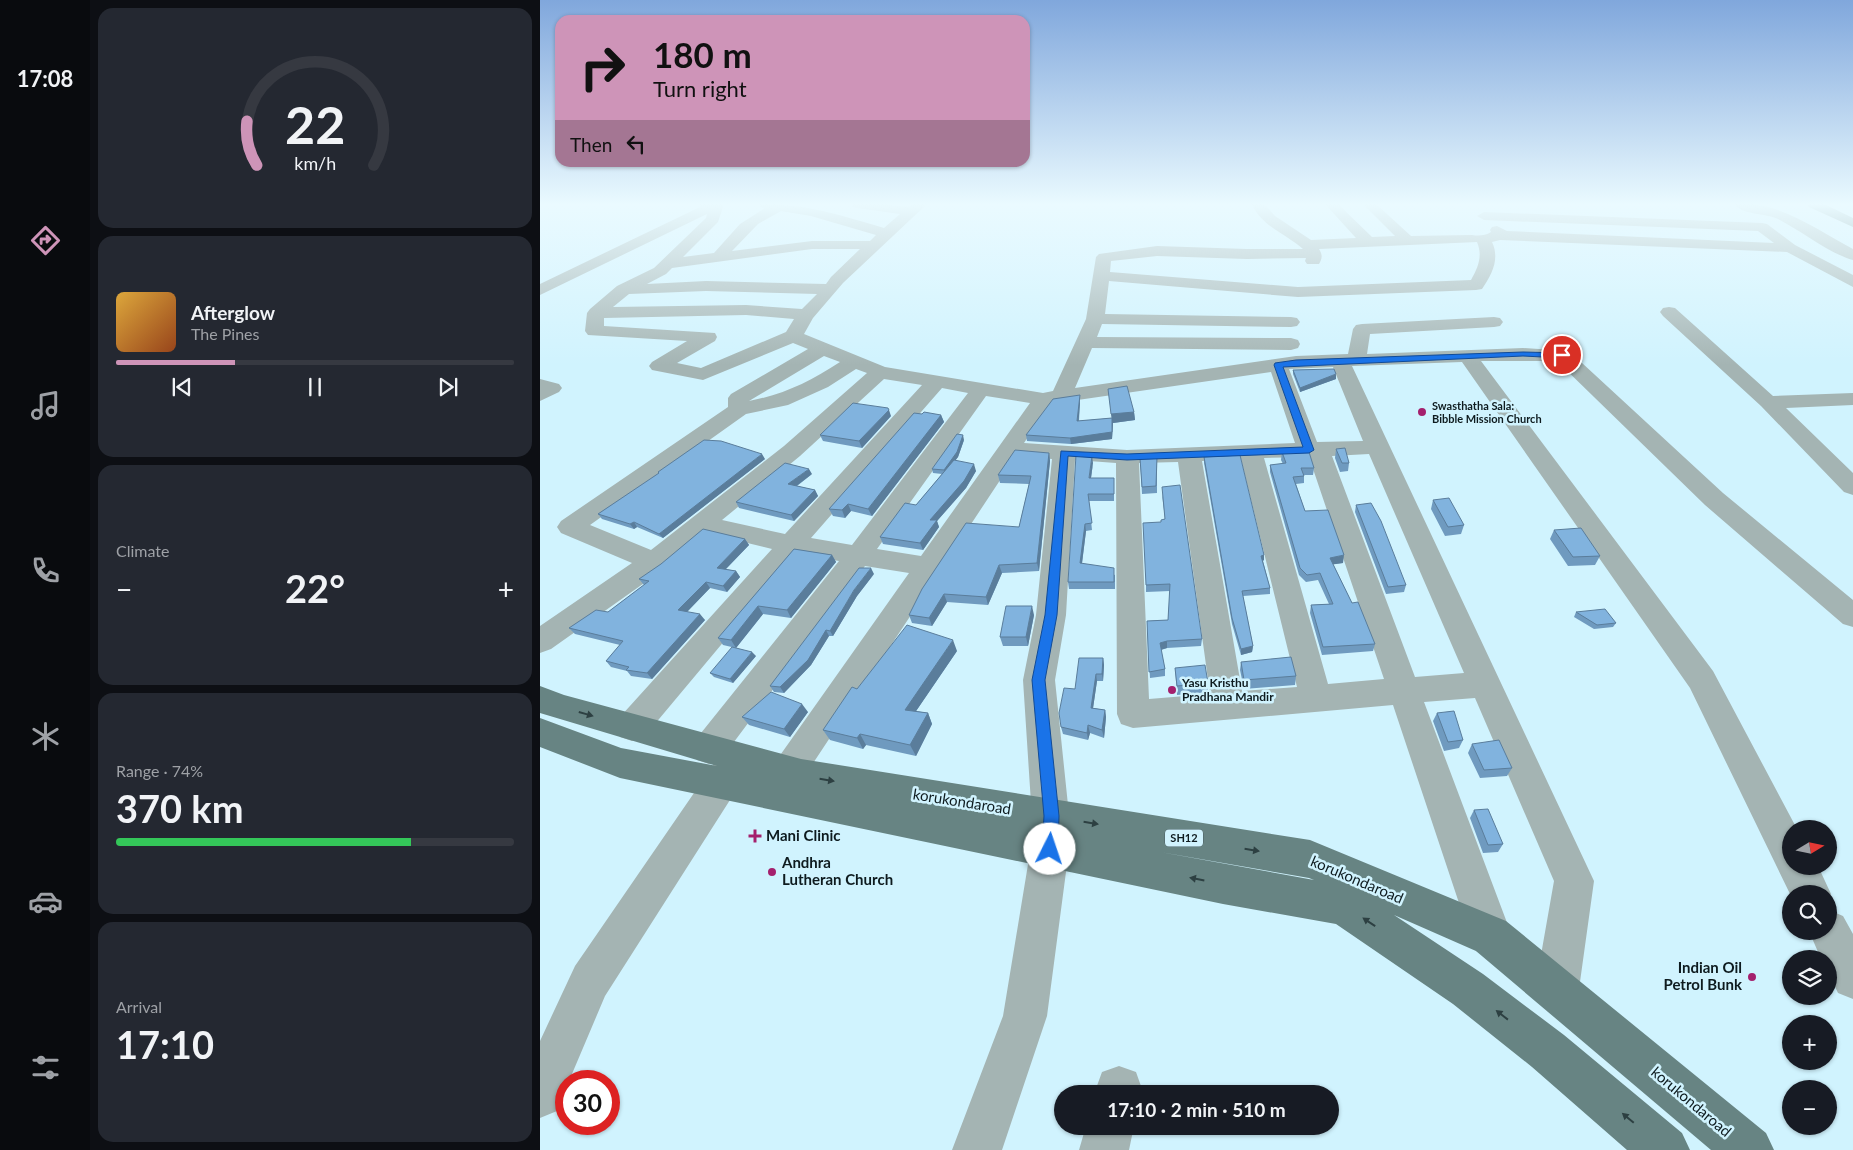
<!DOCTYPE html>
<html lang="en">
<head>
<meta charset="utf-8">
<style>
	body { margin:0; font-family:Lato,sans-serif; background:#242831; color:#f1f3f6; height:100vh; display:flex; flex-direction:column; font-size:19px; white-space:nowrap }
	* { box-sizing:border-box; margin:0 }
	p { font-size:16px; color:#9ea1a6 }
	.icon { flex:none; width:28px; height:28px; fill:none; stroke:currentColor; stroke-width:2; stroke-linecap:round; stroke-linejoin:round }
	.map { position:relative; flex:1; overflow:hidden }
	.panel { display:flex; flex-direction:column; gap:8px; padding:8px; background:#0d0f14; width:450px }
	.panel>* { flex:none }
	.guide { position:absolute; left:15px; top:15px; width:475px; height:152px; border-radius:15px; box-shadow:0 1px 4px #0004; background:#ce94b8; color:#111; overflow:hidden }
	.needle { width:32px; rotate:80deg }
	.fabs { position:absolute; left:1242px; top:820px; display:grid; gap:10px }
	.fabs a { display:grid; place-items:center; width:55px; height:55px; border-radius:50%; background:#171b24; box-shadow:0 1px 4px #0004; font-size:25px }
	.speed { position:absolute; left:15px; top:1070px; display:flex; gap:10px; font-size:25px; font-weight:700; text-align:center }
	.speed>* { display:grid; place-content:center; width:65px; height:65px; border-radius:50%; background:#171b24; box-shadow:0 1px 4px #0004; line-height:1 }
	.speed .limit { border:8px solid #d22; background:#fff; color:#111 }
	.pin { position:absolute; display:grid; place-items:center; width:42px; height:42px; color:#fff; margin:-21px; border:2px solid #fff; border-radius:50%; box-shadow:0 1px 5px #0007 }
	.me { position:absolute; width:55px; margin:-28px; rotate:4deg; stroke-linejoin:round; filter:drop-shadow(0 0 4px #0008) }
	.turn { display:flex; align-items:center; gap:18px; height:105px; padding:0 15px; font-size:22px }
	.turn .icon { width:65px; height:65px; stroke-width:2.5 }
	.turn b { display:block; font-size:35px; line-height:42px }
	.then { display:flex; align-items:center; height:48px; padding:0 15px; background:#0003; gap:10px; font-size:19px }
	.big { font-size:38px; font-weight:700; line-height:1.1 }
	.panel .card { flex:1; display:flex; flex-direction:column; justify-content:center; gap:8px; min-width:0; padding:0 18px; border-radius:15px; background:#242831 }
	.panel .dial { align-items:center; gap:0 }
	.dial svg { height:130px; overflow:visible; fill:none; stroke:#363941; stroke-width:7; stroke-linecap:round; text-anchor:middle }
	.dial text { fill:#f1f3f6; stroke:none }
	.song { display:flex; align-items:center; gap:15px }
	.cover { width:60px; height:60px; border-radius:8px; background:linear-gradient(135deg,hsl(40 70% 55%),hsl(20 70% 35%)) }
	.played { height:5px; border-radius:2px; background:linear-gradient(90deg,#ce94b8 30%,#363941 30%) }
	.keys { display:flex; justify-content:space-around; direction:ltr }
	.heat { display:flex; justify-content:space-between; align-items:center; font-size:28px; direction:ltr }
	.charge { height:8px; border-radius:4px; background:linear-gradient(90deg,#34c759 74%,#363941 0) }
	.trip { position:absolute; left:514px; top:1085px; width:285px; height:50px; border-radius:25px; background:#171b24; box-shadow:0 1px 4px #0004; font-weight:700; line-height:50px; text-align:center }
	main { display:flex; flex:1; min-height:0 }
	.dock { display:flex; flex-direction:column; width:90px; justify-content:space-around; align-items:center; background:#090b0e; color:#9ea1a6 }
	.dock .icon { width:35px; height:35px }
	.dock .on { color:#ce94b8 }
	.dock b { font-size:22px; color:#f1f3f6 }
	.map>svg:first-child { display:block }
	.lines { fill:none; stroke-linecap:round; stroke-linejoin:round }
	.minor { fill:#a4b4b3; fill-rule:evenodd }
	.major { fill:#678483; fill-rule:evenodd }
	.wall { fill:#6f9abf }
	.shaded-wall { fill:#5a7d9b }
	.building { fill:#81b3de; stroke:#5a7d9b }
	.oneway { fill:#2d4042 }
	.route { fill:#1a73e8; stroke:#114b97 }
	.poi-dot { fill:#a4206d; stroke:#d0f3fe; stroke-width:2 }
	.labels { text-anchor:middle; stroke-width:5; stroke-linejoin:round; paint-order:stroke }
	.far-poi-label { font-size:11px; font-weight:bold; fill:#0e1b1f; stroke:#d0f3fe; text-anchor:start }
	.shield { fill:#d0f3fe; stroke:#485c62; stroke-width:1 }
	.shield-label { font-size:11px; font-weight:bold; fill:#0e1b1f }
	.poi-label { font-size:12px; font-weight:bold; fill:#0e1b1f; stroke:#d0f3fe; text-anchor:start }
	.near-street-label { font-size:15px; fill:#0e1b1f; stroke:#d0f3fe }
	.near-poi-label { font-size:15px; font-weight:bold; fill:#0e1b1f; stroke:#d0f3fe; text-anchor:start }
</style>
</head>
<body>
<main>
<nav class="dock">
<b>17:08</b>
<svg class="icon on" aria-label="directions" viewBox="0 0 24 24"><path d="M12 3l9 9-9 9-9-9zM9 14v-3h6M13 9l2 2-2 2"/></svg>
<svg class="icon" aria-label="music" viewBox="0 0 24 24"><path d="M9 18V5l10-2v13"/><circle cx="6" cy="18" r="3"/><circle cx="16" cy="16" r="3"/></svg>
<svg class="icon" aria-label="phone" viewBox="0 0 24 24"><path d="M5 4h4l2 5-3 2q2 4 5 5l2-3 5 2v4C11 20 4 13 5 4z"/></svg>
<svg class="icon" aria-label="climate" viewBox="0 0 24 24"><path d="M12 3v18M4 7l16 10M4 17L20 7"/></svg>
<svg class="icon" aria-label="car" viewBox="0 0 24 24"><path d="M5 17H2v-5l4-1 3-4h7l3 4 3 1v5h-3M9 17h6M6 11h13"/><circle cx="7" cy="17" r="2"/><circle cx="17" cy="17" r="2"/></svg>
<svg class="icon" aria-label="filters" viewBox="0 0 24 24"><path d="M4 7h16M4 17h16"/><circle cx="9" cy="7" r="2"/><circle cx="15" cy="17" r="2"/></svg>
</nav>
<section class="panel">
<div class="card dial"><svg viewBox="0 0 100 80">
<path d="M14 69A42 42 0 1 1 86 69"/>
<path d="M14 69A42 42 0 0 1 8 42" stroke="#ce94b8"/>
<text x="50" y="56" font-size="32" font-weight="700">22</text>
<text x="50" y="72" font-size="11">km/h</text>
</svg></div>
<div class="card">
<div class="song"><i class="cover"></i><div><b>Afterglow</b><p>The Pines</p></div></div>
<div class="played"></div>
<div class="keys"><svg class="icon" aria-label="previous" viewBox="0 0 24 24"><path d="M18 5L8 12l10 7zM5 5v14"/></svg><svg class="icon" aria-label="pause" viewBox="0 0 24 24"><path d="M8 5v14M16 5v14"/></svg><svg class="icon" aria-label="next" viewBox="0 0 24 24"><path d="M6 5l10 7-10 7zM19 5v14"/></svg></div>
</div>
<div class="card"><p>Climate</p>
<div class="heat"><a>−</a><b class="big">22°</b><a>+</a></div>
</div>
<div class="card"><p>Range · 74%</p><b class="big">370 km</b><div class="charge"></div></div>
<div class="card"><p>Arrival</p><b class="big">17:10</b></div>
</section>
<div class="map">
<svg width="1313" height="1150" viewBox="0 0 1313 1150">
	<rect width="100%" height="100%" fill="#d0f3fe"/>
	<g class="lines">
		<!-- minor -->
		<path class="minor" d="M159,204H184L178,222L143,257L174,253L200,224L225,208L221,207L220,204C266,204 300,215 344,228L360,214L318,208L313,207L312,204H342L368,207L373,204H387L303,283L273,318L264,334L345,367L503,393L513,391L546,319L556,257L559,254L617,246L707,249H763C746,234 721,226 712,204H724L735,216L771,240L816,238L785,204H798L832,237L855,236L823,204H836L871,236L932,235C938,236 945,236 951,232L950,230L952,227L957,226L967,231L1234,243L1218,231L944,220L937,216L944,212L1222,223L1227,224L1255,245L1313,275V287L1247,252L960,240L952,242C960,259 952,274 942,289L936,290L758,297L569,281L565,314L751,317L757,318L760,322L757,326L751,327L562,324L557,337L751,338L758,340L760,344L758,348L751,350L552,348L535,388L756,356L808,354L813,329L816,325L822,324L954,317L960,318L963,322L960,326L954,327L830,334L827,354L983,348L1029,351L1183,493L1313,600V627L1303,624L1165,505L1017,361H941L1173,671L1257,829H1251V866H1278L1291,894L1289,899V894H1251V896L1150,688L922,362L812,366L1054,881L1039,989L1032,1004L1017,1011L1002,1004L995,989L1014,881L935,698L884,702L972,936L966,951L951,957L936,951L930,936L853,705L593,728L581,724L577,714L576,463L535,460L526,615L515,680L531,834L507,1016L462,1150H412L463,1016L493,834L483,680L496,615L512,459L476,456L260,783L248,788L236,783L231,772L236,761L369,573L325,566L185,754L192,751L204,756L209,767L204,778L65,996L29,1081H26V1088L17,1111L0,1118V1041L35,966L176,761L169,764L157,760L152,749L157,738L299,561L257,554L104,737L92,741L80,737L75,727L80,717L232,549L166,533L124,569L11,649L0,653V626L92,563L21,533L17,527L21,521L188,407V398L191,394L268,349L253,343L163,380L112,370L109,366L112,362L147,341L48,335L45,331L47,313L50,309L77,286L114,268L166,218L167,214L0,295V284L160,207ZM241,211L271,216L336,235L330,241H272L192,251L218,224ZM937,242C943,256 938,268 931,280L758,287L570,272L571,261L617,256L707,259L766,258L765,261L767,264H779C782,259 783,255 779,249ZM272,249H320L291,277L286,284L166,281L107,284L126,274L132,268ZM166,291L277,294L262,309L206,305L73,307L89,294ZM206,315L254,319L246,332L161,368L137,363L175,341L177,337L175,333L64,326V318ZM284,356L300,362C269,382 245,394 209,401ZM793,367L823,441L777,442L749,369ZM316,369L327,373L244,446L111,550L50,525L206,414L248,405L288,387ZM731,372L755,443L587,450L484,443L510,404ZM344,379L382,385L245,534L182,520L260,456ZM402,388L428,393L312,545L271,538ZM446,396L490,403L381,556L337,549ZM829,454L924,673L875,677L792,456ZM769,457L844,679L788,684L724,458ZM701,459L757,687L702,691L662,461ZM638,462L670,694L609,699L599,463Z
			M1194,204C1235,199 1278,230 1313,249V260C1290,254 1260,230 1238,219C1225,213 1203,215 1194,204Z
			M1129,307L1135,308L1233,396L1313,393V405L1246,408L1313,473V495L1304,492L1221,406L1123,316L1120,312L1123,308Z
			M0,379L19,384L22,388L19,392L0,401Z
			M1289,910L1303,916L1313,934V999L1298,993L1289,974V959H1281L1269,931H1289Z
			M579,1066L596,1072L602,1089V1094H554L562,1072Z
			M546,1126H594L589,1150H539Z"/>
		<!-- major -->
		<path class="major" d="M1267,204H1284L1313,218V227L1269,207Z
			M0,686L24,695L261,759L770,840L966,921L1226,1133L1234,1150H1171L936,951L854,915L943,974L1024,1035L1142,1133L1150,1150H1087L992,1067L913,1004L796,924L683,904L80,778L0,747V718L81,748L177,766L0,713ZM620,852L769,878L774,880Z"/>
	</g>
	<!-- wall -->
	<path class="wall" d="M753,370L796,379L760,392L753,374Z
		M568,389L594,412L595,420L573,423L572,439L531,444L487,441L486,435L540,395V402L539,421L572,418Z
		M382,414L401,415L404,422L332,516L311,511L305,518L293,516L289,509Z
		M351,416L322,448L283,441L280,435Z
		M424,440L418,457L415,460L436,471L426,488L397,521L399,527L383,550L343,544L340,537L376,505L402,474L393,473L392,469Z
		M796,449L809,463L808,471L800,472L795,458Z
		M742,452L774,468L773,475H764V483L756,484L765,511L803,563L793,564L812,603L835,644L833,651L782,655L770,613L771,605L789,604L778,580L766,582L759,575L730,472V465L743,464L741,460Z
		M509,453L510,461L499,571L462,573L448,605L407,602L392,626L372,623L369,615L479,527L489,484L460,483L458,475Z
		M617,457V493L602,494L600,458Z
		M664,457L724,555V560L723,561L730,588V594L703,596L713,646L712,652L701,655L692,624L664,463Z
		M225,459L123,538L97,527L94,529L62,519L58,514L119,474L118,472Z
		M553,463L551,478L574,485V501H549L552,530L546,531L542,564L575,575V589H529L528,582Z
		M272,474L257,486L275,490L278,496L254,521L199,508L196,502Z
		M622,494L662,639L661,646L627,648L621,650L625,669V676L610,678L607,621L628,620L630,591L606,592V585L621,522L625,519Z
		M893,500L924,525L921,534L905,536L891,509Z
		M816,505L866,585L864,592L846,594L815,512Z
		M1014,530L1060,556L1055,565L1028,566L1010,539Z
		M205,539L209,545L186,569L196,571L200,577L187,592L170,588L147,612L165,620L112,679L91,676L87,671L71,667L66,661L80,645L35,634L29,628L68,612L104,585L99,579Z
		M254,549L292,555L296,562L251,618L223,614L196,648L183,645L178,638Z
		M334,574L317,596L293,636H289L271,665L244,693L234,692L230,686Z
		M1036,612L1076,623L1073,627L1054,629L1034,617Z
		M494,615L488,646H463L460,637Z
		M417,651L376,711L388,713L392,724L376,756L326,745L323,749L290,740L283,730L317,689Z
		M216,656L193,683L174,677L170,673Z
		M563,658L564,665L563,681H557L553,708L565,710L566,717L564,738L550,733L548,740L523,734L521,727L535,689Z
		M701,662L756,676L755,685L704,689L700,670Z
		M635,668L668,683V692L637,695Z
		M268,712L250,737L209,725L202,717Z
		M897,713L923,740L919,748L904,751L893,721Z
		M932,744L972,768L967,776L940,778L928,753Z
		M934,810L963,844L958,852L943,853L930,818Z"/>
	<!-- shaded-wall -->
	<path class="shaded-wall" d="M796,374V379L760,392V388Z
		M540,395V402L538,428L537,421Z
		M349,410L351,416L322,448L319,441Z
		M594,412L595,420L573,423L572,439L531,444L530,438L572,421L571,414Z
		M401,415L404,422L332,516L328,509Z
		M423,435L424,440L418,457L405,475L404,470Z
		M509,453L510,461L499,571L497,563Z
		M222,454L225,459L123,538L119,534Z
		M552,456L553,463L550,485L549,478Z
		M434,464L436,471L426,488L397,521L399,527L383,550L380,543L390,520Z
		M269,469L272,474L251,490L248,484Z
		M275,490L278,496L254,521L251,515Z
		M308,504L311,511L305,518L302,510Z
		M94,522L97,527L94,529L90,524Z
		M545,524L546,531L541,570L540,563Z
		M205,539L209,545L181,574L177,568Z
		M292,555L296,562L251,618L247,610Z
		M724,555V560L721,561V556Z
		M804,555L803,563L789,565L790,558Z
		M459,565L462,573L448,605L446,597Z
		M331,568L334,574L317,596L293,636L290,631L314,590Z
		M196,571L200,577L187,592L183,586Z
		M166,582L170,588L143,616L138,610Z
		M404,594L407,602L392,626L389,618Z
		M218,606L223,614L196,648L191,640Z
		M492,606L494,615L488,646L486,637Z
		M160,614L165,620L112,679L107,673Z
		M286,630L289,636L271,665L244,693L240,687Z
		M413,640L417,651L370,720L365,710Z
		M627,641V648L620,650V643Z
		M713,646L712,652L701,655V649Z
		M212,652L216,656L193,683L190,679Z
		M563,658L564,665L563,681L562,674Z
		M556,674L557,681L552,715L551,708Z
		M262,704L268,712L250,737L244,729Z
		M565,710L566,717L564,738L562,730Z
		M388,713L392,724L376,756L370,745Z
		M548,725L550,733L548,740L547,733Z
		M320,734L326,745L323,749L317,738Z"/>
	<!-- building -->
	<path class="building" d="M794,369L796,374L760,388L753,370Z
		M587,386L594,412L571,414L568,389Z
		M540,395L537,421L572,418V432L530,438L486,435L513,399Z
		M313,403L348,408L349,410L319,441L280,435Z
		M384,412L401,415L328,509L308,504L302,510L289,509L374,413L382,414Z
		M417,434L423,435L417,452L404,470L392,469Z
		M164,440L181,441L222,454L119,534L94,522L90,524L58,514L119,473L118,472Z
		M805,448L809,463H802L796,449Z
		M475,450L509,453L497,563L459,565L446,597L404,594L389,618L369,615L382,589L426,523L479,527L491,476L458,475Z
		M742,452H769L774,468H761L764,476L753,477L765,511L788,510L804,555L790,558L812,603L818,602L835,644L783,647L771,605L793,604L780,573L767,575L760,568L730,465L746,463Z
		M536,455L552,456L549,478H574V494H548L552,523L545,524L540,563L574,568V582H528Z
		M700,455L724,555L721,556L730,588L702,591L713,646L701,649L692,618L664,457Z
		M617,457L616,486L602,487L600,458Z
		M414,460L434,464L424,481L390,520H397L380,543L340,537L365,503L376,505Z
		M245,463L269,469L248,484L275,490L251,515L196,502Z
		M640,485L662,639L627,641L620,643L625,669L609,672L607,621L628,620L630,584L606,585L603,523L621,522V520L625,519L622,487Z
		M909,498L924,525L908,527L893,500Z
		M831,503L841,521L866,585L848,587L816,505Z
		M1041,528L1060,556L1033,557L1014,530Z
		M163,529L205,539L177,568L196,571L183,586L166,582L138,610L160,614L107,673L86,670L89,667L66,661L83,641L29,628L56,610L68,612L109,581L99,579L121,564Z
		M254,549L292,555L247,610L218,606L191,640L178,638Z
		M319,568H331L314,590L290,631L286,630L268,660L240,687L230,686Z
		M466,606H492L486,637H460Z
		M1065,609L1076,623L1057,625L1036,612Z
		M367,625L413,640L365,710L388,713L370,745L320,734L317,738L283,730L312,687L317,689Z
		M192,647L212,652L190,679L170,673Z
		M751,657L756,676L704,680L701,662Z
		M539,658H563L562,674H556L551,708L565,710L562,730L548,725L547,733L521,727L519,713L524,688L535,689Z
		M665,665L668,683L637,686L635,668Z
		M231,692L262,704L244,729L202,717Z
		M914,711L923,740L908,742L897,713Z
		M959,740L972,768L944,770L932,744Z
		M948,809L963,844L948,845L934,810Z"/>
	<!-- one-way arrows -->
	<defs><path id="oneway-solid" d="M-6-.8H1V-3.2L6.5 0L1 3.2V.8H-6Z" transform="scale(1.25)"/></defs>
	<g class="oneway">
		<use href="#oneway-solid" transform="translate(46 714) rotate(16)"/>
		<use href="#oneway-solid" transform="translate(287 780) rotate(9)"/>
		<use href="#oneway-solid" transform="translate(551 823) rotate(9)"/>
		<use href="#oneway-solid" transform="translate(712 850) rotate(9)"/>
		<use href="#oneway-solid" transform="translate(657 879) rotate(-169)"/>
		<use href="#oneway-solid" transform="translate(829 922) rotate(-146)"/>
		<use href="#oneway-solid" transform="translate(962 1015) rotate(-142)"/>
		<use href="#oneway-solid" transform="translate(1088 1118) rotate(-140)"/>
	</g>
	<!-- sky -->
	<linearGradient id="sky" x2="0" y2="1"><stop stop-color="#80a7dc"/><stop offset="0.56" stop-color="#eafaff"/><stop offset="1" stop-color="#eafaff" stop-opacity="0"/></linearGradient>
	<rect width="1313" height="365" fill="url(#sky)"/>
	<!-- route -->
	<path class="route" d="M983,352L1022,353L1026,355L1022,358L983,356L743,367L774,450L769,453L587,460L528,456L517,615L505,680L519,816L518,849L515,855L510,857L504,855L502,849L504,816L492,680L505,615L521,451L587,454L763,447L734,365L735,363L756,360Z"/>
	<!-- markers -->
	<g class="poi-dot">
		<circle cx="882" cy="412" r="5"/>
		<circle cx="632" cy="690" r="5"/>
		<path d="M212.5 828.5h5v5h5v5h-5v5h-5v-5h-5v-5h5z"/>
		<circle cx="232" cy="872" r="5"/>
		<circle cx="1212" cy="977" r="5"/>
	</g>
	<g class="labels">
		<!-- far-poi labels -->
		<g class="far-poi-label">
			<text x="892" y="410">Swasthatha Sala:<tspan x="892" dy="13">Bibble Mission Church</tspan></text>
		</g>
		<!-- shield labels -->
		<rect class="shield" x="625" y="829.5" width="38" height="17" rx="4"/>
		<g class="shield-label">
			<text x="644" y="842">SH12</text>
		</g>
		<!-- poi labels -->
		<g class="poi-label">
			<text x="642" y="687">Yasu Kristhu<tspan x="642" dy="14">Pradhana Mandir</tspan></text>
		</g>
		<!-- near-street labels -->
		<g class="near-street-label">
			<text transform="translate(422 802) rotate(9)" y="5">korukondaroad</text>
			<text transform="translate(817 880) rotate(23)" y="5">korukondaroad</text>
			<text transform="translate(1151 1102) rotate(40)" y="5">korukondaroad</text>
		</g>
		<!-- near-poi labels -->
		<g class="near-poi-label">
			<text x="226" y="841">Mani Clinic</text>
			<text x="242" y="868">Andhra<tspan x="242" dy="17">Lutheran Church</tspan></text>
			<text x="1202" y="973" text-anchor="end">Indian Oil<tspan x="1202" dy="17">Petrol Bunk</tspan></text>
		</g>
	</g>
</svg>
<div class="fabs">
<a><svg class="needle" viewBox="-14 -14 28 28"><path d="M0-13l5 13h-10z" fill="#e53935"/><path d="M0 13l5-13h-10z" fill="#9ea1a6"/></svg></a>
<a><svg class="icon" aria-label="search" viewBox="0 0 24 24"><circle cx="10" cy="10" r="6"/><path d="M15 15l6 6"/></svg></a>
<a><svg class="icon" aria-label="layers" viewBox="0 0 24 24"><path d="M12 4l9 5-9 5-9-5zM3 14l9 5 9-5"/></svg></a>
<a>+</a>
<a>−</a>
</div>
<div class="speed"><div class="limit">30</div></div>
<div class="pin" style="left:1022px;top:355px;background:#d93025"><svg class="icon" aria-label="arrive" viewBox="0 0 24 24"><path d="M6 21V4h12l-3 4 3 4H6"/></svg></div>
<svg class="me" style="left:510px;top:849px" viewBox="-20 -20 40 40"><circle r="19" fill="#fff"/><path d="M0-13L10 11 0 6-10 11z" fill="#1a73e8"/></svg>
<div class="trip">17:10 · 2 min · 510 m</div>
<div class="guide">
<div class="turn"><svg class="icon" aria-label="right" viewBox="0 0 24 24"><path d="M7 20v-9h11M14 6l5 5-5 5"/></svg><div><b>180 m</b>Turn right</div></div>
<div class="then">Then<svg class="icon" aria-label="left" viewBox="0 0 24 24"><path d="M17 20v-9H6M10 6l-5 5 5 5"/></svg></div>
</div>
</div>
</main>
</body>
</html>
